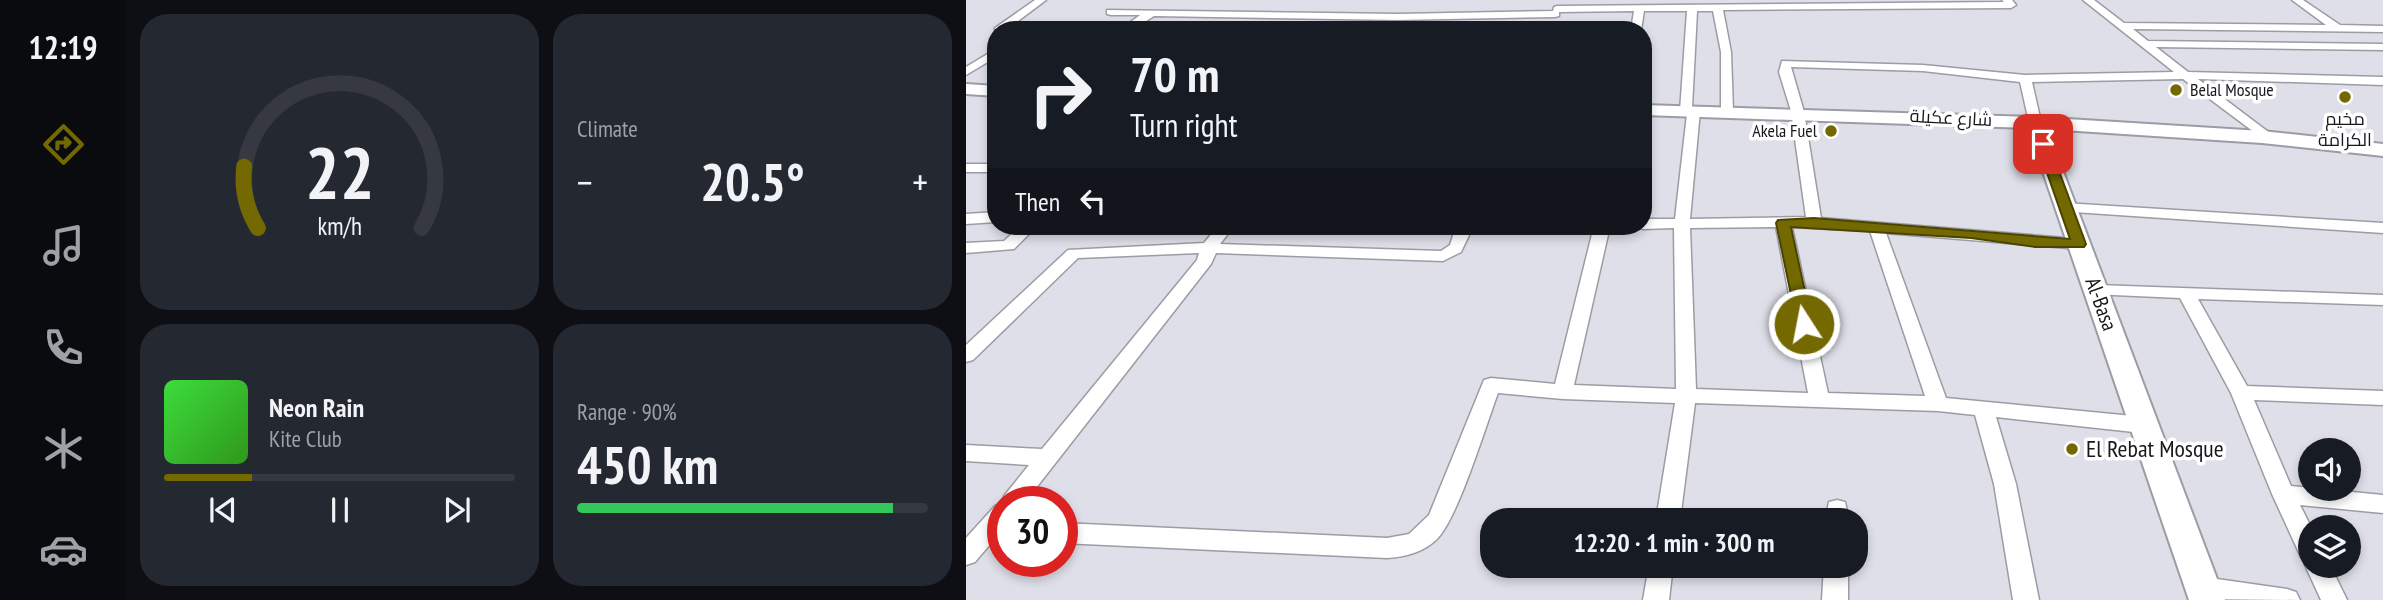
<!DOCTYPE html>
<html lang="en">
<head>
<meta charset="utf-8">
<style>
	body { margin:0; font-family:"PT Sans Narrow",Cairo,sans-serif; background:#242831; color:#f1f3f6; height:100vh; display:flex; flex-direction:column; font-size:26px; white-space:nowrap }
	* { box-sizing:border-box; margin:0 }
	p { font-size:23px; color:#9ea1a6 }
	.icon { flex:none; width:38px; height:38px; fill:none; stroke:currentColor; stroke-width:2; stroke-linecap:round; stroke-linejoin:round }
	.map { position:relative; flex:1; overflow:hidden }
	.panel { display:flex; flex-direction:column; gap:14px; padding:14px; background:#0d0f14; width:840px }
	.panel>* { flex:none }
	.guide { position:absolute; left:21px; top:21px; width:665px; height:214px; border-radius:28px; box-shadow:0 4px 10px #0003; background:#171b24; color:#f1f3f6; overflow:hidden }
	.controls { position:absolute; left:1332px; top:438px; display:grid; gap:14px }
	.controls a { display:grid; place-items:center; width:63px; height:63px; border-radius:50%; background:#171b24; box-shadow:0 4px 10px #0003; font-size:35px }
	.speed { position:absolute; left:21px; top:486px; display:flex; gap:14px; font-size:35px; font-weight:700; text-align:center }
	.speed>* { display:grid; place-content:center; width:91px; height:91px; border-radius:50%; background:#171b24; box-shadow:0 4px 10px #0003; line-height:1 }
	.speed .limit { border:10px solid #d22; background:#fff; color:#111 }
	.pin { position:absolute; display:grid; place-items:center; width:60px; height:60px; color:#fff; margin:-30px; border-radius:14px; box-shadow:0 4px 10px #0006 }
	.me { position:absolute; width:77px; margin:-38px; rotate:349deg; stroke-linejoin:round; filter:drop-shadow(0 0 5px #0008) }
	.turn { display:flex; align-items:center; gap:24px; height:147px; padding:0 28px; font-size:32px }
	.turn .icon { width:91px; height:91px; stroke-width:2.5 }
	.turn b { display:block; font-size:49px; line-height:60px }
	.then { display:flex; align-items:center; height:66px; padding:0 28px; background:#0003; gap:14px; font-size:26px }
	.big { font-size:52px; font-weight:700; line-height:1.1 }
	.panel .tile { flex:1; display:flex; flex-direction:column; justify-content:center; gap:10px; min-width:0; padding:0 24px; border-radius:28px; background:#242831 }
	.panel .dial { align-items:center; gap:0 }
	.dial svg { height:182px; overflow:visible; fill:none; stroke:#363941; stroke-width:7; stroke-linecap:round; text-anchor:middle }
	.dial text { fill:#f1f3f6; stroke:none }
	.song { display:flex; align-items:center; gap:21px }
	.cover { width:84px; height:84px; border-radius:10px; background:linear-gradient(135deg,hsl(120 70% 55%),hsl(110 70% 35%)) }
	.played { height:7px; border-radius:4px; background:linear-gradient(90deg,#736900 25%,#363941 25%) }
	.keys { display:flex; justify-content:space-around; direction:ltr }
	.heat { display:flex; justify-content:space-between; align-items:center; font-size:38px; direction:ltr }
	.charge { height:10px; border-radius:5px; background:linear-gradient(90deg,#34c759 90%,#363941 0) }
	.panel .tiles { flex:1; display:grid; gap:14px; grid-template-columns:repeat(2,1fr) }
	.trip { position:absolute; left:514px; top:508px; width:388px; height:70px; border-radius:28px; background:#171b24; box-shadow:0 4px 10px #0003; font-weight:700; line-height:70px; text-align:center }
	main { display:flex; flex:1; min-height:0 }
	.tabs { display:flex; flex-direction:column; width:126px; justify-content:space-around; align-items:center; background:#090b0e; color:#9ea1a6 }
	.tabs .icon { width:49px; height:49px }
	.tabs .on { color:#736900 }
	.tabs b { font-size:32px; color:#f1f3f6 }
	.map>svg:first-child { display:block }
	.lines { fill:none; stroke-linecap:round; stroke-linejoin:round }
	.street-casing { stroke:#9b9ca4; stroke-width:3 }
	.secondary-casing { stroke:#9b9ca4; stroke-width:4 }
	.street { fill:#fff; fill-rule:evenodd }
	.secondary { fill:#fff; fill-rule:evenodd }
	.route { fill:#736900; stroke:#4b4400; stroke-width:2 }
	.poi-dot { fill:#736900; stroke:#fff; stroke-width:2.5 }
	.labels { text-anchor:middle; stroke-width:7; stroke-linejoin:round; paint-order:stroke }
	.far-poi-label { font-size:18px; fill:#17181b; stroke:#fff; text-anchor:start }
	.far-street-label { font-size:18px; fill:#17181b; stroke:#fff }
	.street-label { font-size:21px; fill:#17181b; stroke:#fff }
	.near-poi-label { font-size:24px; fill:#17181b; stroke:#fff; text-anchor:start }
</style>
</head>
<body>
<main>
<nav class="tabs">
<b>12:19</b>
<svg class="icon on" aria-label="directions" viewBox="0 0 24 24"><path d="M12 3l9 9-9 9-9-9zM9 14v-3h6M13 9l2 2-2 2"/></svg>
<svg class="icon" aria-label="music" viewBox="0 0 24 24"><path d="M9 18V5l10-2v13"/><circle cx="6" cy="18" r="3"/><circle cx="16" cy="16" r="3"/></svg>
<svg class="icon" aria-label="phone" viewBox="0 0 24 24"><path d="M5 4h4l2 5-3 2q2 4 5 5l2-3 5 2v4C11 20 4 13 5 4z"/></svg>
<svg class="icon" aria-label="climate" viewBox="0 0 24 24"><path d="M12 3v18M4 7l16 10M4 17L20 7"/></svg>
<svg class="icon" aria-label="car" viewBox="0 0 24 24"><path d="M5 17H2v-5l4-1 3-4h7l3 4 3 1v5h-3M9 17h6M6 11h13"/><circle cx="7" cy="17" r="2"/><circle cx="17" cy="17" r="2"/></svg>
</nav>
<section class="panel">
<div class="tiles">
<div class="tile dial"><svg viewBox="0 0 100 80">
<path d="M14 69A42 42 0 1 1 86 69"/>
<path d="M14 69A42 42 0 0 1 8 42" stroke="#736900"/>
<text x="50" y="56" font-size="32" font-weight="700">22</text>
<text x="50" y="72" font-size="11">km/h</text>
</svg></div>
<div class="tile"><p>Climate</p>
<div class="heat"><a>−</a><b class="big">20.5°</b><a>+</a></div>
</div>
<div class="tile">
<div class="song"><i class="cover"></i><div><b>Neon Rain</b><p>Kite Club</p></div></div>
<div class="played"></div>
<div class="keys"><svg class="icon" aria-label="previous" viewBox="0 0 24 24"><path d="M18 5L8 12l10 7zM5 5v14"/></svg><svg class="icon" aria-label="pause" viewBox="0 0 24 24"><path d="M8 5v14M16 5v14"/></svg><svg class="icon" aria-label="next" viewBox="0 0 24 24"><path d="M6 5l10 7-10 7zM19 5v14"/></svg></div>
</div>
<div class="tile"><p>Range · 90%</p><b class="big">450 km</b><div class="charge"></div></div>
</div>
</section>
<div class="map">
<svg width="1417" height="600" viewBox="0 0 1417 600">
	<rect width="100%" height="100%" fill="#dedfe8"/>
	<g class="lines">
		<!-- street casing -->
		<g class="street-casing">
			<path id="street" d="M69,0H80L40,30H30L29,32V28Z
				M1036,0H1046L1050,5L1045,8L757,10L765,52L767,111L761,115L755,111V52L747,11H731L726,108L734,111L724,219L840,217L825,111L813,72L816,61L957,65L1059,75L1208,72L1117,0H1128L1158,23L1360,25L1326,0H1337L1374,25L1417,26V32L1167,29L1182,41L1417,44V50L1190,47L1222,72L1417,77V85L1232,79L1305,134L1307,137L1300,141L1217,79L1066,82L1075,122L1069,126L1063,122L1054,82L957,71L825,67L838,112L855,218L1113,239L1121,244L1113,249L920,233L980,398L1177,417L1184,420L1187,425L1184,430L1177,433L1030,417L1050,484L1073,600H1047L1028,484L1009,415L972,411L729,403L714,520H690L709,403L597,399L532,393C520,425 492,518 471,539C458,552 439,557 421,558L96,543V523L421,538L443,534L463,515L518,380L525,378L589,384L628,226H644L608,385L710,389L708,228L677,229L670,226H677V219H709L721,114L714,111L721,11H678L675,30H665L668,11L593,12V16L589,17L432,20L188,16L166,30H154L174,15H145L141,14V10L432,14L587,11L588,7L591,6L1038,2ZM810,227L842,393L730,389L724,228ZM826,227L904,231L959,396L862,393Z
				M30,49V57L0,75V67Z
				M0,164H30V172H0Z
				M1098,203L1417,223V233L1093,211L1090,208Z
				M30,212V222L0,224V214Z
				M54,226H71L48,249L0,253V243L38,241Z
				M252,226H268L254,244L475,251L484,245L490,226H554L546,231H505L495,252L477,261L250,253L245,264L59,502H37V529L9,562L0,565V538L29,506L36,504L38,496L63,465L0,461V445L76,449L231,260L233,253L112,258L7,360L0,362V345L102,250L238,243Z
				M1131,285L1417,295V305L1232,299L1281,386L1417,391V405L1288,400L1325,486L1417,495V513L1334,505L1345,527L1344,565H1364L1381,600H1355L1339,565L1342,559L1335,557L1306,494L1265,393L1214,298L1125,294L1122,290Z
				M871,500L879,502L883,520H859L863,502Z
				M683,565H707L703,600H677Z
				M858,565H882V600H856Z
				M1237,577L1321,589L1330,592L1334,600L1237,599L1228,596L1224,588L1228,580Z"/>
		</g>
		<!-- secondary casing -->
		<g class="secondary-casing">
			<path id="secondary" d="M0,84L30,86V96L0,94Z
				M677,105L1069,117L1296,131L1417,144V156L1296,143L1081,129L1259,600H1223L1062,128L677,115Z"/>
		</g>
		<!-- street -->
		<use href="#street" class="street"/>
		<!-- secondary -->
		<use href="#secondary" class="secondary"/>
	</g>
	<!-- route -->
	<path class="route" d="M1077,140L1083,144L1120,244L1118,247H1069L1005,238L825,227L846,324L838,330L832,328L810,223L812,220L848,218L1104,239L1071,144Z"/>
	<!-- markers -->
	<g class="poi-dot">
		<circle cx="1210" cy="90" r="7"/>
		<circle cx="1379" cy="97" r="7"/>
		<circle cx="865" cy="131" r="7"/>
		<circle cx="1106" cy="449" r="7"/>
	</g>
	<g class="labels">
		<!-- far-poi labels -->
		<g class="far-poi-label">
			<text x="1224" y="96">Belal Mosque</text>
			<text x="1379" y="125" text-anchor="middle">مخيم<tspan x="1379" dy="21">الكرامة</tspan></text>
			<text x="851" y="137" text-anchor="end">Akela Fuel</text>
		</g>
		<!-- far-street labels -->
		<g class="far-street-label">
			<text transform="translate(985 118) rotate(3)" y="6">شارع عكيلة</text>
		</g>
		<!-- street labels -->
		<g class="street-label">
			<text transform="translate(1135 304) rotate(70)" y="7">Al-Basa</text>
		</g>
		<!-- near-poi labels -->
		<g class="near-poi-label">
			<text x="1120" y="457">El Rebat Mosque</text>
		</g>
	</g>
</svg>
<div class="controls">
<a><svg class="icon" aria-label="sound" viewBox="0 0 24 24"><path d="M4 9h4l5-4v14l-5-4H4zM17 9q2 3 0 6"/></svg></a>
<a><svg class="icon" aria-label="layers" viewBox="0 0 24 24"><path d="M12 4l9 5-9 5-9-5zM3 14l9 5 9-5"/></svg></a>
</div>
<div class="speed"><div class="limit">30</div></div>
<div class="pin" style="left:1077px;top:144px;background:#d93025"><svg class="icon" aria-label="arrive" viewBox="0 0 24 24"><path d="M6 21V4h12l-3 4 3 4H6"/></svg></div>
<svg class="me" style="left:838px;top:324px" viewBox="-20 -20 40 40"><circle r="17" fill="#736900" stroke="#fff" stroke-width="3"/><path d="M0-11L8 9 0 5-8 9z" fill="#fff"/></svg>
<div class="trip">12:20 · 1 min · 300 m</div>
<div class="guide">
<div class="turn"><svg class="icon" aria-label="right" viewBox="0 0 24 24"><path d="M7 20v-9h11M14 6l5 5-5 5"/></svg><div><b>70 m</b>Turn right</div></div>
<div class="then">Then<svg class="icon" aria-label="left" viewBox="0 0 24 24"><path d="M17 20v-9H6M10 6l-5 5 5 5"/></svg></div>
</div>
</div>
</main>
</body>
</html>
